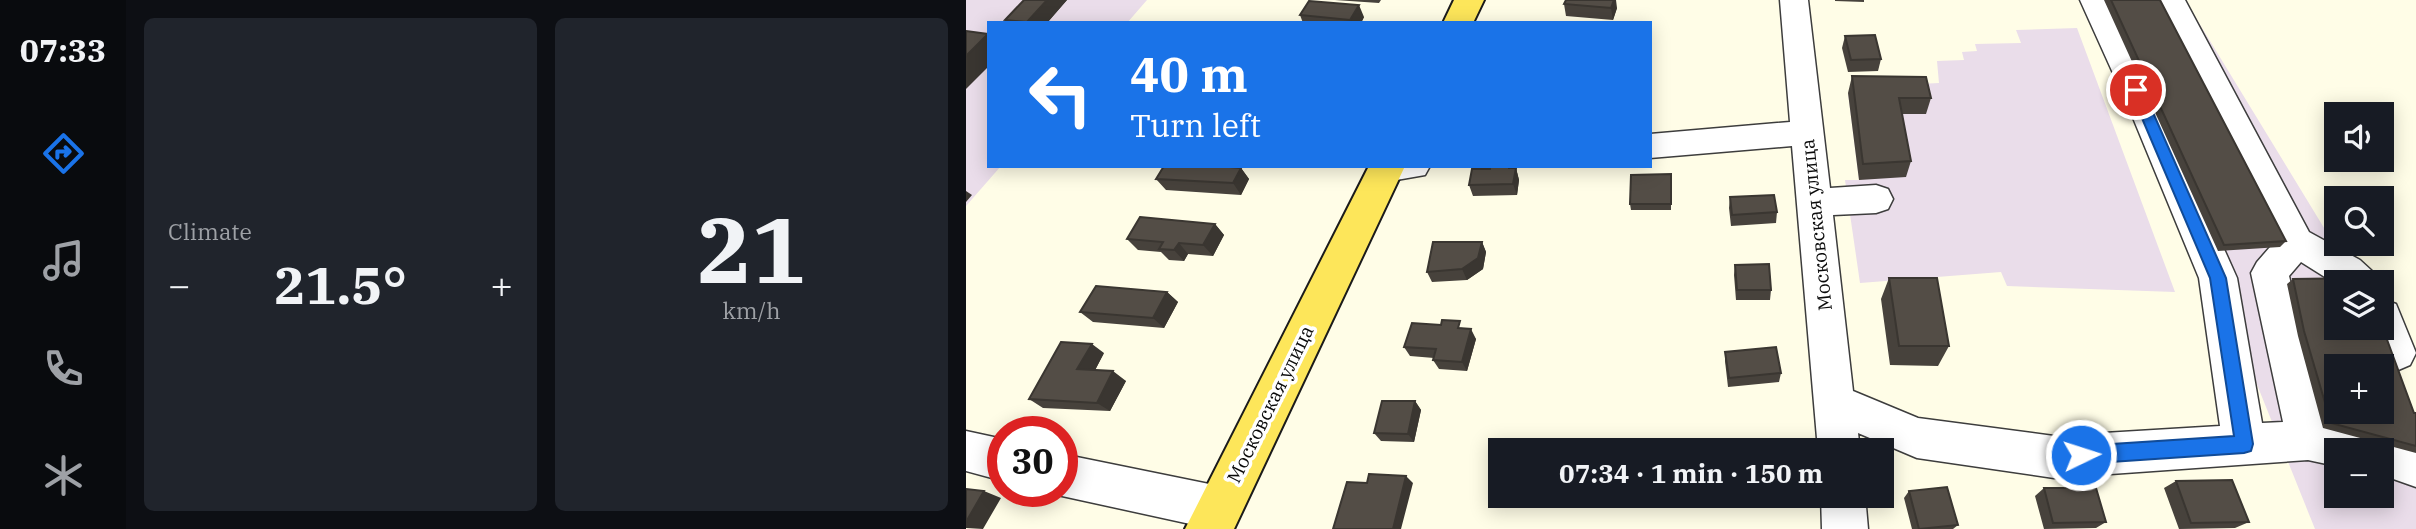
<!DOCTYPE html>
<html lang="en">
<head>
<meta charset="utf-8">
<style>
	body { margin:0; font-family:"IBM Plex Serif",serif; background:#20242c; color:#f1f3f6; height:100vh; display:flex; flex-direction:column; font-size:26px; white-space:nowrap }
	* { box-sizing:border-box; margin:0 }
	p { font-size:23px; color:#9ea1a6 }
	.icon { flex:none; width:38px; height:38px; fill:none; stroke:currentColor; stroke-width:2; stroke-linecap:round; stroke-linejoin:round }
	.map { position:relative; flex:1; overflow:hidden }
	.drawer { display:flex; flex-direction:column; gap:18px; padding:18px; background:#0d0f14; width:840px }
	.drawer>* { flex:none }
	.hud { position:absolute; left:21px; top:21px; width:665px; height:147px; border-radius:0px; box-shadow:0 4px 18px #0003; background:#1a73e8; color:#fff; overflow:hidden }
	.tools { position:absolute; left:1358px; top:102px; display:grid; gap:14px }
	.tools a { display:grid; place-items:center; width:70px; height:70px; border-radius:0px; background:#171b24; box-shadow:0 4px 18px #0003; font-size:35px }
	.speed { position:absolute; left:21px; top:416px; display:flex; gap:14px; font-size:35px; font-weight:700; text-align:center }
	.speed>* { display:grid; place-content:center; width:91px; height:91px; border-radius:50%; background:#171b24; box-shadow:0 4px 18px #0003; line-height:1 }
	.speed .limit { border:10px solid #d22; background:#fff; color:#111 }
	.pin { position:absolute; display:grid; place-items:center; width:60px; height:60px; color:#fff; margin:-30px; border:4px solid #fff; border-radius:50%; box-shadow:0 2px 7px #0007 }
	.me { position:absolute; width:77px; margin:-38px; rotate:86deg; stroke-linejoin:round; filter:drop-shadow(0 0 5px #0008) }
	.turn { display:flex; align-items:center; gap:24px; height:147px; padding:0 28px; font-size:32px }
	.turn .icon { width:91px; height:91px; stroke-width:2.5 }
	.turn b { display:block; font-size:49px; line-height:60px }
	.big { font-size:52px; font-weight:800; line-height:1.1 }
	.drawer .widget { flex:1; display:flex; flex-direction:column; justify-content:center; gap:10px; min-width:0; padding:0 24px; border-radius:10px; background:#20242c }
	.drawer .dial { align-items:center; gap:0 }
	.dial b { font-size:91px; line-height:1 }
	.heat { display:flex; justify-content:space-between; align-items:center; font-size:38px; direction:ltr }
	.drawer .tiles { flex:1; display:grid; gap:18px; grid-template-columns:repeat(2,1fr) }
	.trip { position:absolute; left:522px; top:438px; width:406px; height:70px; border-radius:0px; background:#171b24; box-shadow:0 4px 18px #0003; font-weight:800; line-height:70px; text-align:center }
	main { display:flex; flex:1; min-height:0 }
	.tabs { display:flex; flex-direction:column; width:126px; justify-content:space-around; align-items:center; background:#090b0e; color:#9ea1a6 }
	.tabs .icon { width:49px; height:49px }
	.tabs .on { color:#1a73e8 }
	.tabs b { font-size:32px; color:#f1f3f6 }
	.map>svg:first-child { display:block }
	.industrial { fill:#eaddea; fill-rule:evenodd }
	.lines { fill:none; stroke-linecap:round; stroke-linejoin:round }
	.minor-casing { stroke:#3d3d3d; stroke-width:3 }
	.major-casing { stroke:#1b1b1b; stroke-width:4 }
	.minor { fill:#fff; fill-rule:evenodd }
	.major { fill:#fde65a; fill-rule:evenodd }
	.wall { fill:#47423c }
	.shaded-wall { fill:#3a3631 }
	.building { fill:#534d46; stroke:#3a3631; stroke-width:2; fill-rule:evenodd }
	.route { fill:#1a73e8; stroke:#114b97; stroke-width:2 }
	.labels { text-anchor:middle; stroke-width:7; stroke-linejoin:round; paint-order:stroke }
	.street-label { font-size:19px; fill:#0a0a0a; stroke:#fff }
</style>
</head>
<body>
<main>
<nav class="tabs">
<b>07:33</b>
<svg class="icon on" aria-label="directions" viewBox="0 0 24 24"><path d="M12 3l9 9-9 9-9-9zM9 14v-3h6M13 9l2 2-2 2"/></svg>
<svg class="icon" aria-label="music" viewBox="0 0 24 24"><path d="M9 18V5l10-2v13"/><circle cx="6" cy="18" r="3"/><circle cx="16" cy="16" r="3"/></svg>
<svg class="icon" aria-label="phone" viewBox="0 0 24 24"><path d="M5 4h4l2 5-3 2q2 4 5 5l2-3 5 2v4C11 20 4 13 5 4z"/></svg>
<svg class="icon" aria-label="climate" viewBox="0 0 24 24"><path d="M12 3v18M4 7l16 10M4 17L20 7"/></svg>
</nav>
<section class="drawer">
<div class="tiles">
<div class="widget"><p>Climate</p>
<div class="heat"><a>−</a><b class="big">21.5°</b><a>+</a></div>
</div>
<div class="widget dial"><b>21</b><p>km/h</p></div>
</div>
</section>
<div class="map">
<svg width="1450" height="529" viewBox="0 0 1450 529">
	<rect width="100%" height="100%" fill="#fffde7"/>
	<!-- industrial -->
	<path class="industrial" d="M0,0H181L161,23H23V166H35L0,206Z
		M1129,0H1219L1391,282H1370V327H1408L1450,418V529H1349L1182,113ZM1370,366H1416V411H1370ZM1370,450H1416V495H1370Z
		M1111,28L1209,292L1041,286L1035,272L894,283L879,180H893L882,93L954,94L953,84L973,83L971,61L998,60L996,52L1011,51L1009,44L1055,43L1050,30Z"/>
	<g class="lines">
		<!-- minor casing -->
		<g class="minor-casing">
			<path id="minor" d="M814,0H842L864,188L910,185L922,189L927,199L922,209L910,213L867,215L887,391L952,418L1088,436L1254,426L1233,278L1165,113L1114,0H1142L1197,113L1271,278L1296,423L1317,422L1285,273L1291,262L1311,239L1191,0H1219L1343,232L1394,260L1406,271L1412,282H1370V284L1335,262L1323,276L1359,423L1391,430L1407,438L1416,434L1450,445V487L1416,475V450H1370V466L1342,460L1088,478L951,458L892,433L894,450H852L826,146L684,158V134L824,122Z
				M404,166H464L459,175L419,182L407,178L402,169Z
				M1416,299L1430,304L1450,353L1444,365L1430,371L1416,365L1401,327H1416Z
				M0,431L37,439V481L0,471Z
				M96,454L253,486L269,492L275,508L269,524L256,529H247L96,496L85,492H96Z
				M855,495H899L902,529H856Z"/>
		</g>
		<!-- major casing -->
		<g class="major-casing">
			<path id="major" d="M488,0H518L507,23H477Z
				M403,166H439L268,529H219Z"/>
		</g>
		<!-- minor -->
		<use href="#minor" class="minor"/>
		<!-- major -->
		<use href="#major" class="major"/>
	</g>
	<!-- wall -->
	<path class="wall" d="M58,0H101L81,23H41L39,20Z
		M369,0H415L413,3Z
		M869,0H898V2L869,1Z
		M1138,0H1194L1320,241L1314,247L1252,251Z
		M598,4L651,8L647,20L600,16Z
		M334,15L398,17L395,23H337Z
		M879,36L915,59L912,71L882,72L876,48Z
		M886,76L965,98L960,114H936L945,161L940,177L893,180L882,93Z
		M275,168L283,179L275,195L200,190L190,179Z
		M545,168H550L553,180L551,195L507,196L503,185Z
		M705,174V210H665L664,204Z
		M764,197L811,212L810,223L765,226L763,208Z
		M249,224L258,235L247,256L222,254L218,261L203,260L195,252L172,250L161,239Z
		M516,242L520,252L517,269L501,280L466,282L461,272Z
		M769,265L805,290L804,300H770L768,275Z
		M923,278L983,346L972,366L924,365L915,299Z
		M1327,279L1448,413H1450V453L1357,428L1332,336L1321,284Z
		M201,292L212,302L198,328L127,322L114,312Z
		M475,325L497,328L510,339L501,371L473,369L467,360L468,358L444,356L438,347Z
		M759,352L815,373L813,382L762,387L759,361Z
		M138,353L129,370L160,381L144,411L77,408L63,399Z
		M449,401L455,410L448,442L415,441L408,433Z
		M1210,481L1283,522L1269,528L1213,529L1198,488Z
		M1078,488L1140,522L1130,528L1078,529L1069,496Z
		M943,491L992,525L987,529H946L938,498Z"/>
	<!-- shaded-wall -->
	<path class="shaded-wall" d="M81,0H101L81,23H61Z
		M648,0H650L651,8L647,20L645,8Z
		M393,5L398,17L395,23H386L384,20Z
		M22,34L23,66L0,89V56Z
		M275,168L283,179L275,195L267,183Z
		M550,168L553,180L551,195L547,184Z
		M0,191L6,195L0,202Z
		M249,224L258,235L247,256L237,245Z
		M516,242L520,252L517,269L501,280L496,269Z
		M213,243L222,254L218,261L208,250Z
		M201,292L212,302L198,328L187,318Z
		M505,329L510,339L501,371L496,362Z
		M126,344L138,353L125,378L111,369Z
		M147,371L160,381L144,411L131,403Z
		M449,401L455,410L448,442L442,434Z
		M440,476L447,483L435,529H427Z
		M18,491L35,498L17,529L0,528V522Z"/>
	<!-- building -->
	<path class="building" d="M58,0H81L61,22L39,20Z
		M600,0H648L645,8L598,4Z
		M1145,0H1194L1320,241L1258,245Z
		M343,1L393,5L384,20L334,15Z
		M0,31L22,34L0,56Z
		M909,35L915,59L885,60L879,36Z
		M886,76L960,77L965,98H933L945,161L897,164Z
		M198,166H252L275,168L267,183L190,179Z
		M524,166H543V168H550L547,184L503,185L506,169H524Z
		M705,174V204H664L665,175Z
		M808,195L811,212L766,215L764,197Z
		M174,217L249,224L237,245L213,243L208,250L193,249L197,242L161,239Z
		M467,242H516L512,258L496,269L461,272Z
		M803,264L805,290H771L769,265Z
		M923,278H971L983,346H933Z
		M1398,278L1399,282H1370V327H1416V326L1448,413H1450V446L1365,423L1338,331L1327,279ZM1370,366H1416V411H1370Z
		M130,286L201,292L187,318L114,312Z
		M476,320L494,321L492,328L505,329L496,362L467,360L470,349L438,347L446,323L475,325Z
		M95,342L126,344L111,369L147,371L131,403L63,399Z
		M810,347L815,373L763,378L759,352Z
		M416,401H449L442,434L408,433Z
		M403,474L440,476L427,529H367L381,482L401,483Z
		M1266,480L1283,522L1225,523L1210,481Z
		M981,487L992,525L953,529L943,491Z
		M1078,488H1130L1140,522L1087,523Z
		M0,489L18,491L0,522Z"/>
	<!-- route -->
	<path class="route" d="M1170,86L1177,90L1260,278L1287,444L1285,451L1278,453L1115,464L1109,461L1106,455L1109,449L1115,446L1268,436L1244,278L1164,90Z"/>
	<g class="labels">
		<!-- street labels -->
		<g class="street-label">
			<text transform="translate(850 225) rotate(-96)" y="7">Московская улица</text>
			<text transform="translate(304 404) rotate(-64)" y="7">Московская улица</text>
		</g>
	</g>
</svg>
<div class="tools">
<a><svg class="icon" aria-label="sound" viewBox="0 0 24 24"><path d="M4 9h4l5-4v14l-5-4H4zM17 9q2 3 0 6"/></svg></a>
<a><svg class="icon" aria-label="search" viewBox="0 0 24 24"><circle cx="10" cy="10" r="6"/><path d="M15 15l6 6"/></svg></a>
<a><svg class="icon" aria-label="layers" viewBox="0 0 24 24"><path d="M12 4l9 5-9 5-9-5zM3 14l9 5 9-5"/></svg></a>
<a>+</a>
<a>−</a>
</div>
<div class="speed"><div class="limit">30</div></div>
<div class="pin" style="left:1170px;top:90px;background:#d93025"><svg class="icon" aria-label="arrive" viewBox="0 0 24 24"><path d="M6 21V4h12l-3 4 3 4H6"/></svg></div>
<svg class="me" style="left:1115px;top:455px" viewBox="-20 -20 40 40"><circle r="17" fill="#1a73e8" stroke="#fff" stroke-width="3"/><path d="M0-11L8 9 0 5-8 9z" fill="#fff"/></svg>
<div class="trip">07:34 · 1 min · 150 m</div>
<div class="hud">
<div class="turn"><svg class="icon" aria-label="left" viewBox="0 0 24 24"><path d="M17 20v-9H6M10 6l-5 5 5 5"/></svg><div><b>40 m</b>Turn left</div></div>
</div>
</div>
</main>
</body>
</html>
